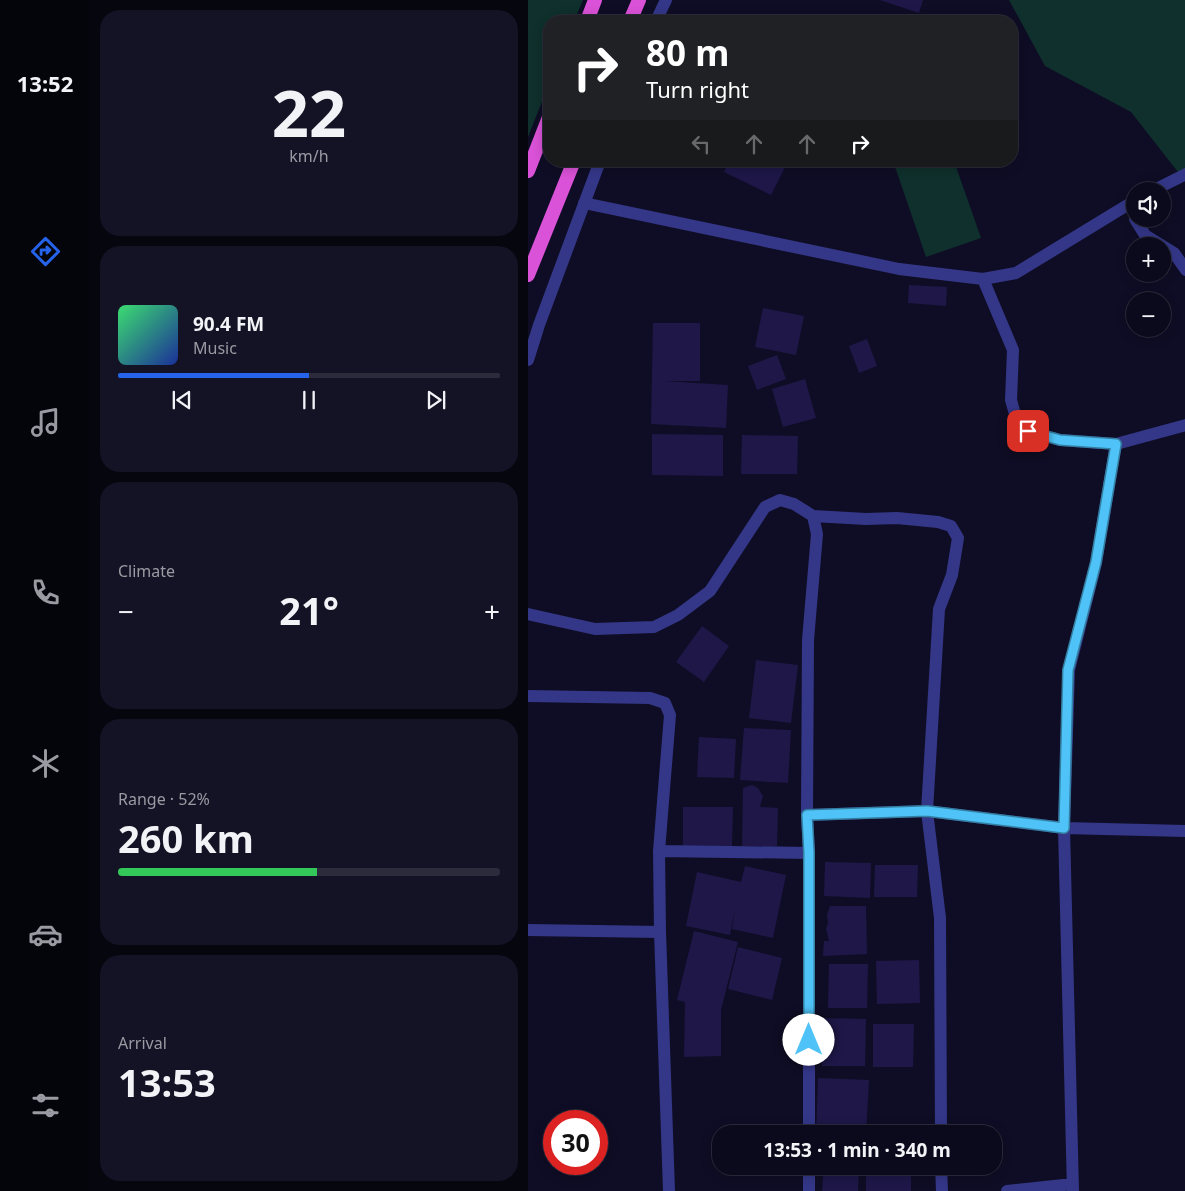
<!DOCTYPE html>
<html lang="en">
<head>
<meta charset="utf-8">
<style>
	body { margin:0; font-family:"Noto Sans",sans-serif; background:#141325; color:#f1f3f6; height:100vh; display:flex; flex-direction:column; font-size:19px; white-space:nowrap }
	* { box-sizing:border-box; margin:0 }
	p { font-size:16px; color:#9a9aa3 }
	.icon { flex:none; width:28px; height:28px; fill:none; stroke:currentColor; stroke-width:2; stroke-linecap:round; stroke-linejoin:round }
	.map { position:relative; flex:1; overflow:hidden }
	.drawer { display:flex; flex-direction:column; gap:10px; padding:10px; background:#06060f; width:438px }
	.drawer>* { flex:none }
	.top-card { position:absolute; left:15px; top:15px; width:475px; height:152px; border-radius:20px; box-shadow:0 2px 12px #0003,0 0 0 1px #2b2b3b; background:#202124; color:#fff; overflow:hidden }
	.buttons { position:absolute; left:598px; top:182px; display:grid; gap:10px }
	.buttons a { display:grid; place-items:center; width:45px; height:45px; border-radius:50%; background:#0b0a1c; box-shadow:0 2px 12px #0003,0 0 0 1px #2b2b3b; font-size:25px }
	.speed { position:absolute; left:15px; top:1110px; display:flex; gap:10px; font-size:25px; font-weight:700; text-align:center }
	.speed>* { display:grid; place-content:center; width:65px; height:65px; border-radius:50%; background:#0b0a1c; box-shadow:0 2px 12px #0003,0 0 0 1px #2b2b3b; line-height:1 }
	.speed .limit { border:8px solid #d22; background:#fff; color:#111 }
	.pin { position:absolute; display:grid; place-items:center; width:42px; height:42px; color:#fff; margin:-21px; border-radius:10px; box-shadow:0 2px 8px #0006 }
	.me { position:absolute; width:55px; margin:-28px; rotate:0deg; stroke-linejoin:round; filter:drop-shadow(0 0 4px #0008) }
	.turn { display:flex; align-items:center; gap:18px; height:105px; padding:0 20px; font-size:22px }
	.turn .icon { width:65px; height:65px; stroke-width:2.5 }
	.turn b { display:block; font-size:35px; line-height:42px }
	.lanes { display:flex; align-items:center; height:48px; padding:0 20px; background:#0003; justify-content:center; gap:25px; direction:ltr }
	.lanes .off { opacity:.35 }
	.big { font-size:38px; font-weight:700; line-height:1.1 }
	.drawer .widget { flex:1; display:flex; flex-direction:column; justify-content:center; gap:8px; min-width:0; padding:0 18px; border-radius:20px; background:#141325 }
	.drawer .dial { align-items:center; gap:0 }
	.dial b { font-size:65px; line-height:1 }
	.song { display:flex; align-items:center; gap:15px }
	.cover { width:60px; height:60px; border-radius:8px; background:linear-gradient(135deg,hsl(140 70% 55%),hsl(230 70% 35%)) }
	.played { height:5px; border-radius:2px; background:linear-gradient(90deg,#2563eb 50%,#2b2b3b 50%) }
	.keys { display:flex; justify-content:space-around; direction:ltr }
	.heat { display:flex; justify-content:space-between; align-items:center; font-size:28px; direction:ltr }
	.charge { height:8px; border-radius:4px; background:linear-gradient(90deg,#34c759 52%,#2b2b3b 0) }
	.trip { position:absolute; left:184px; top:1125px; width:290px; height:50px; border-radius:20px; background:#0b0a1c; box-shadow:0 2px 12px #0003,0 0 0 1px #2b2b3b; font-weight:700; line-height:50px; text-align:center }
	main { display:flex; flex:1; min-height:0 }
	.menu { display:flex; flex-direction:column; width:90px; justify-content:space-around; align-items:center; background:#04040b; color:#9a9aa3 }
	.menu .icon { width:35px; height:35px }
	.menu .selected { color:#2563eb }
	.menu b { font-size:22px; color:#f1f3f6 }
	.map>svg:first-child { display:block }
	.green { fill:#0f302c }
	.building { fill:#1e1748 }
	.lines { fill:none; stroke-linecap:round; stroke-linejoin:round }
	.minor { stroke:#343788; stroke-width:12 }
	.trunk { stroke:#da52d7; stroke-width:14 }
	.route-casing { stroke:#337fa1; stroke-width:12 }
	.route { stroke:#4fc3f7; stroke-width:9 }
</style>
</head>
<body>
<main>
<nav class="menu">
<b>13:52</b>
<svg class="icon selected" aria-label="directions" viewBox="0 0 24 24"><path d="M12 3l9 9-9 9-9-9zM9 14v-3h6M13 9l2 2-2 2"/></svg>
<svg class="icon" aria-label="music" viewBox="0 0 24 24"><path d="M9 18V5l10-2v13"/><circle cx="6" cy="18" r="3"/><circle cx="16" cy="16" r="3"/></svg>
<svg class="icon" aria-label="phone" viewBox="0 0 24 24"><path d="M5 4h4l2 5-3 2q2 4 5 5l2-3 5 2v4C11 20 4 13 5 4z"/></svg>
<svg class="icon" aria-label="climate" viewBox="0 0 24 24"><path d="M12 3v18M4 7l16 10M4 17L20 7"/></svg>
<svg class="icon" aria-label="car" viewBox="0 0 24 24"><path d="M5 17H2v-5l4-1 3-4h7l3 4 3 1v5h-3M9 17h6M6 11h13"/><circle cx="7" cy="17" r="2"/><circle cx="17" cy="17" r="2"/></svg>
<svg class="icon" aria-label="filters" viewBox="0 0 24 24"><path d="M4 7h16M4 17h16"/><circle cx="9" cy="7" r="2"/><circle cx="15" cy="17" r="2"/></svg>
</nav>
<section class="drawer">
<div class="widget dial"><b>22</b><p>km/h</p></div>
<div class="widget">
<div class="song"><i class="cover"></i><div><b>90.4 FM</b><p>Music</p></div></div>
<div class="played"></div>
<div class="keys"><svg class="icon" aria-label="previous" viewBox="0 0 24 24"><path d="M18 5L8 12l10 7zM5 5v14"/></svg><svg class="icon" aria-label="pause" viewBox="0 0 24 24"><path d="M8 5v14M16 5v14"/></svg><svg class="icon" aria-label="next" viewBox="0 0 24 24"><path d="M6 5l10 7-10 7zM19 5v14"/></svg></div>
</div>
<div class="widget"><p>Climate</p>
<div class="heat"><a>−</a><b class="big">21°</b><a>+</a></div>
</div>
<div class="widget"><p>Range · 52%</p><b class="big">260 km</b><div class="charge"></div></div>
<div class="widget"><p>Arrival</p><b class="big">13:53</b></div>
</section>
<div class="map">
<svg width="658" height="1191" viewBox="0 0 658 1191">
	<rect width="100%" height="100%" fill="#0f0d25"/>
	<!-- green -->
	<path class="green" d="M0,0H55L46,21H21V84L0,137Z
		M481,0H657V181L603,112L517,66Z
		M365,161H426L453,238L398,257Z"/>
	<!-- building -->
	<path class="building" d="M352,0H395L391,13Z
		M201,161H260L243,195L196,172Z
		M381,285L419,287L418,306L380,303Z
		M235,308L276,316L268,355L227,347Z
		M125,323H172V381H136L200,385L198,428L123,424Z
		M339,339L349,366L331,373L321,346Z
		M249,355L258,379L229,390L220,366Z
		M277,379L288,418L255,427L244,389Z
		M124,434L195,435V476L124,475Z
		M214,435L270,436L269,474H213Z
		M174,626L201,646L176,682L148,662Z
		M228,660L270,665L263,723L221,718Z
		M216,728L263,730L260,783L212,780Z
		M171,737L208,739L206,778L169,777Z
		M224,785L230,788L235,796L232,807L250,808L249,846H214L215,788Z
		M155,807H205L204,847H155Z
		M297,862L343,863L342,898L296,896Z
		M347,865H390L389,897H346Z
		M217,866L258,875L245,938L204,929L207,908L202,935L158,926L169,872L213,882Z
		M302,906H338L339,954L295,956L296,941H301L298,929L300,923L299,915Z
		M166,931L210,942L193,1010V1056L156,1057L157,1002L149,1000Z
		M210,947L254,958L244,1000L200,989Z
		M391,960L392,1003L349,1004L348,961Z
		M301,964H340L339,1008H300Z
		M295,1018L338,1019L337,1066H294Z
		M345,1024H386L385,1067H345Z
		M290,1078L341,1080L338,1134H288Z
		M296,1166H331L330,1191H294Z
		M338,1166H383V1191H338Z"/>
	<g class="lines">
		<!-- minor -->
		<path class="minor" d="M128,21L138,0
			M624,191L658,174
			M56,203L371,269L455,279L488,273L606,201
			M607,219L617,235L646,253L658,270
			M455,279L485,350L483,400L488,418L500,431L532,440L588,444L658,425
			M0,360L11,325L72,161
			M285,516L338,519L369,518L410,522L423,526L430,538L424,575L411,609L399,811L412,918L413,1134
			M0,614L67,629L126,627L150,615L182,591L237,507L252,500L266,504L285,516L289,534L280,640L279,815L281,853V1134
			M0,696L122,698L137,703L142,715L131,851L132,932L141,1191
			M279,815L399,811L536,828L658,831
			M131,851L281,853
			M0,930L132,932
			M413,1166L414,1191
			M281,1191V1166
			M479,1191L545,1184
			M545,1191L536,828L541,670L568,563L588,444"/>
		<!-- trunk -->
		<path class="trunk" d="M59,21L67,0
			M102,21L111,0
			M0,171L21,117
			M0,275L46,161"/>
	</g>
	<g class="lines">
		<!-- route casing -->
		<g class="route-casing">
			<path id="route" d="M281,1040V853L279,815L399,811L536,828L540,670L568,562L588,444L532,440L500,431"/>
		</g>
		<!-- route -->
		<use href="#route" class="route"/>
	</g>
</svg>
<div class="buttons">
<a><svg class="icon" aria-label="sound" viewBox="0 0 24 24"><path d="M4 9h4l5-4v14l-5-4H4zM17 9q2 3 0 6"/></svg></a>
<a>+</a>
<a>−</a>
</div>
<div class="speed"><div class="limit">30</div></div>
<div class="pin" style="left:500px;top:431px;background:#d93025"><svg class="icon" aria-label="arrive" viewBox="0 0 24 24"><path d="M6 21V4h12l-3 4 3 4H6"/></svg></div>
<svg class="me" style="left:281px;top:1040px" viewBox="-20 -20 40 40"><circle r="19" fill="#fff"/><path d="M0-13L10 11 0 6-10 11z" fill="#4fc3f7"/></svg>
<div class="trip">13:53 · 1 min · 340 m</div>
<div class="top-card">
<div class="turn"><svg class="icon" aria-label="right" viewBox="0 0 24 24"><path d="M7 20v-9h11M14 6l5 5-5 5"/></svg><div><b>80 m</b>Turn right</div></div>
<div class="lanes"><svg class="icon off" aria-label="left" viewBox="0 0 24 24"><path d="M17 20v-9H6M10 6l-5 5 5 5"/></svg><svg class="icon off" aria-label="ahead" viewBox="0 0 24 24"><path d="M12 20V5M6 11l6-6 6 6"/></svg><svg class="icon off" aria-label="ahead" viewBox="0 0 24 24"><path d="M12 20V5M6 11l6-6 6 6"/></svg><svg class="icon" aria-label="right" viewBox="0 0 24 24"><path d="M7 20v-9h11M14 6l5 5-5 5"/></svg></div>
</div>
</div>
</main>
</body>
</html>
